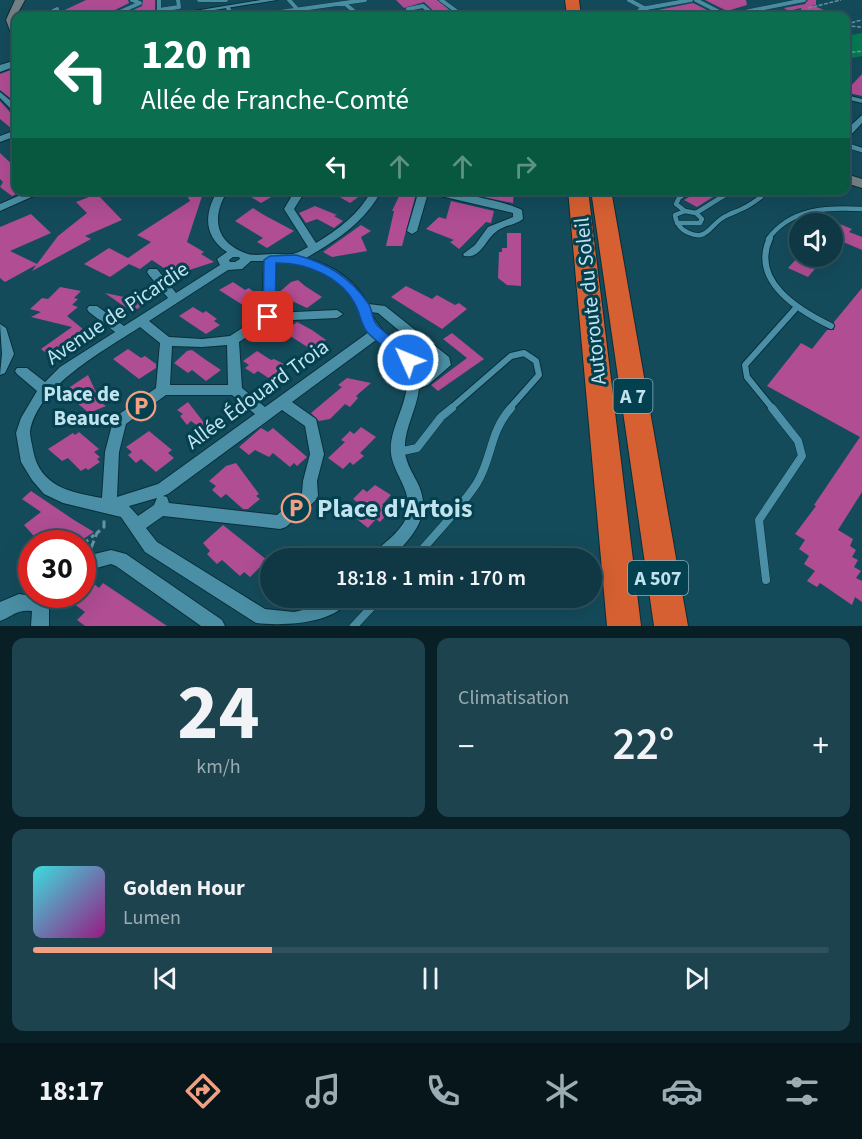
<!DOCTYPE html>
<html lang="fr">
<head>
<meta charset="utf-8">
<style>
	body { margin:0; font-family:"Source Sans 3",sans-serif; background:#1d434f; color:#f1f3f6; height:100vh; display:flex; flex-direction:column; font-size:22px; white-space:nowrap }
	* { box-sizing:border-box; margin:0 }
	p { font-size:20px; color:#9bacb2 }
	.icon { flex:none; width:33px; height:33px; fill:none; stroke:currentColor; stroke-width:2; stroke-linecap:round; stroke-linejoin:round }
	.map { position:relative; height:626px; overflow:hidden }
	.drawer { display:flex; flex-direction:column; gap:12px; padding:12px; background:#081f25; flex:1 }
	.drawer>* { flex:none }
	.banner { position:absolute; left:12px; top:12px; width:838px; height:183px; border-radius:12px; box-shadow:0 6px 24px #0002,0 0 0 2px #2f525d; background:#0b6e4f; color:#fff; overflow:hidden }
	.buttons { position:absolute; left:789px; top:213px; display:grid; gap:12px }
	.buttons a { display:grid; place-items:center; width:54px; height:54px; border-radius:50%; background:#0f3844; box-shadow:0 6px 24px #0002,0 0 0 2px #2f525d; font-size:30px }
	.speed { position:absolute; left:18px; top:530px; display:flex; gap:12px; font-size:30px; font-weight:700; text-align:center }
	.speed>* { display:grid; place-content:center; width:78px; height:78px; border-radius:50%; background:#0f3844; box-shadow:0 6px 24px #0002,0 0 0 2px #2f525d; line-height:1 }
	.speed .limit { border:9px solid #d22; background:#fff; color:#111 }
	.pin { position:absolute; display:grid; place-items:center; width:51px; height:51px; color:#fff; margin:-26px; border-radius:12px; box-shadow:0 3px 9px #0006 }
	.me { position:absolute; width:66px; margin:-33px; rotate:314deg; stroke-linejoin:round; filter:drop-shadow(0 0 4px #0008) }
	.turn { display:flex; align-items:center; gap:21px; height:126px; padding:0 30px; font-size:27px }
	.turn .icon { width:78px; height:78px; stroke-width:2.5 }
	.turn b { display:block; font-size:42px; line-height:51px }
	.lanes { display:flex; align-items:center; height:57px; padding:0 30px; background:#0003; justify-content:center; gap:30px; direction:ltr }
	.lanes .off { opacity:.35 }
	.big { font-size:45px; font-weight:600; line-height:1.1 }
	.drawer .tile { flex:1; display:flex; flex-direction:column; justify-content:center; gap:9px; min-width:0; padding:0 21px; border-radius:12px; background:#1d434f }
	.drawer .dial { align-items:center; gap:0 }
	.dial b { font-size:78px; line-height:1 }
	.song { display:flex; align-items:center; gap:18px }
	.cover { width:72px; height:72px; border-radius:9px; background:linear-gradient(135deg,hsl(180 70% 55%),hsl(310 70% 35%)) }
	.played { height:6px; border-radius:3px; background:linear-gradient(90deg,#f3a082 30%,#2f525d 30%) }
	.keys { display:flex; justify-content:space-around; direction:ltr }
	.heat { display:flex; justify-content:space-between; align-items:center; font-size:33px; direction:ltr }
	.drawer .tiles { flex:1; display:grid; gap:12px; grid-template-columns:1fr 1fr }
	.tile:last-child { grid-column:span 2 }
	.trip { position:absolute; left:260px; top:548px; width:342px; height:60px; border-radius:30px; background:#0f3844; box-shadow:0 6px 24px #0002,0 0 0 2px #2f525d; font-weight:600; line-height:60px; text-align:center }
	.dock { display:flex; height:96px; justify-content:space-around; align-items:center; background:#06161b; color:#9bacb2 }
	.dock .icon { width:42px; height:42px }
	.dock .on { color:#f3a082 }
	.dock b { font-size:27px; color:#f1f3f6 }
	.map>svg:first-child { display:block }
	.green { fill:#057b51 }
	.building { fill:#b04d93 }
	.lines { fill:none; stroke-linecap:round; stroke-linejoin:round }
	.service-far3-casing { stroke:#082f3a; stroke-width:4.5 }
	.service-far2-casing { stroke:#082f3a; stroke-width:6 }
	.service-far1-casing { stroke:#082f3a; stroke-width:8 }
	.service-casing { stroke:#082f3a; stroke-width:9 }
	.minor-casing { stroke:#082f3a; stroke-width:2 }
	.tertiary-casing { stroke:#082f3a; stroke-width:2 }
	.secondary-casing { stroke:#082f3a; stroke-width:2 }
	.motorway-casing { stroke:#082f3a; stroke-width:2 }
	.path-far1 { stroke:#6794a2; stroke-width:1.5; stroke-dasharray:4 1.5; stroke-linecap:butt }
	.path { stroke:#6794a2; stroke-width:3; stroke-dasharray:8 4; stroke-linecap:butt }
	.service-far3 { stroke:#4a8fa5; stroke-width:4 }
	.service-far2 { stroke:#4a8fa5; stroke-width:4.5 }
	.service-far1 { stroke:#4a8fa5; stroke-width:6 }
	.service { stroke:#4a8fa5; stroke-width:8 }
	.minor { fill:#4a8fa5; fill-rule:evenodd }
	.tertiary { fill:#4a8fa5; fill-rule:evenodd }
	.secondary { fill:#748182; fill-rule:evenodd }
	.motorway { fill:#d66032; fill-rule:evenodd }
	.route { fill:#1a73e8; stroke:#114b97; stroke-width:1.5 }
	.labels { text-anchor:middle; stroke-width:6; stroke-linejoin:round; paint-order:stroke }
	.shield { fill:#034050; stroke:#88b2bf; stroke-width:1.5 }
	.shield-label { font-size:20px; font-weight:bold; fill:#c1e3ee }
	.street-label { font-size:21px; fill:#c1e3ee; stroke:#034050 }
	.poi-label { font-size:21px; font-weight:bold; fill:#c1e3ee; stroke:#034050; text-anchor:end }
	.near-poi-label { font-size:26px; font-weight:bold; fill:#c1e3ee; stroke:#034050; text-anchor:start }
</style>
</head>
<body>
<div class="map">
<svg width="862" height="626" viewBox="0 0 862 626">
	<rect width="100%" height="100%" fill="#144b5b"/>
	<!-- green -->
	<path class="green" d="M862,33V56L846,59V36Z"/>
	<!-- building -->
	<path class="building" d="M86,0H128L129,3L109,13L107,16H52Z
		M143,0H155V16H120L142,6Z
		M396,0H437L457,16H439L424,2L404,8Z
		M705,0H746L747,5L727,11Z
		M808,0H816V5H812L838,16H802L801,8L788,11L784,8L805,4Z
		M693,3L715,14L663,16L653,11Z
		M16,68V73L13,74L16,76L10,78L16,84V100L14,101L0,90V74Z
		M862,74V96L849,93L852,90L848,89Z
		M0,101L16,119V128L12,129L0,119Z
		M0,153L16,168V194L12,196L0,187L3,182L0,179Z
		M184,190H204L187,242L204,252L201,254L214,262L174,275L152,260L140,269L129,264L110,277L84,264L109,248L128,258L151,242L137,235L190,201Z
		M240,190H263L273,196L261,203Z
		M328,190H368L350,203Z
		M402,190H417L402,246H386L394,211H392Z
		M514,190L513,203L454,191V190Z
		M701,190H724L697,207L684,200Z
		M97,194L122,220L85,236L91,239L32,271L36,265L5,282L0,278V227L31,214L51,233L10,251L37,264L58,236L87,213L76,202Z
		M451,201L494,211L491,223L486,222L459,249L450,242L454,240L426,229L439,217L446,219Z
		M315,206L337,215L334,216L343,221L334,228L317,219L306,223L299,213Z
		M253,208L264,215L294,231L267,248L257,242L263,238L235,221Z
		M832,221L852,229L849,232L862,237V250L841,241L832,250Z
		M361,225L371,231L361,237L367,251L332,257L323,252Z
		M507,233H521V286L507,285L498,278L499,252H502V248H507Z
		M799,256H826L808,277L788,268Z
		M298,280L305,286L322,297L307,308L277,294L291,282Z
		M233,282L245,290L249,288L260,297L246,307L219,290Z
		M406,286L432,299L437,295L455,305L459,303L467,309L442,329L391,297Z
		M60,287L81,291L74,298L78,299L72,305L78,307L67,316L89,334L70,345L73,348L51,357L41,349L72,327L31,317L41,312L30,309L42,298L48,299Z
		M862,288V492L838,530L853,539L850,546L856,550L852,557L858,560L854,567L861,571L856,578L862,581V602L855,597L852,605L820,583L817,587L807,581L815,571L804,564L809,556L799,549L805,540L795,534L816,506L814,505L860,437L767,386L801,343L812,349L827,330H834V322Z
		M105,293L148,302L132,312Z
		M193,307L203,313L206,311L217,319L214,321L220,325L206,334L179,316Z
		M297,322L312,330L326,340L312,350L284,332Z
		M452,333L484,359L438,391L431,385L467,358L443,339Z
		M128,349L141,358L145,356L156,364V368L139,379L113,359Z
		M192,350L206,360L221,370L206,381L192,370L188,373L174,363L187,351Z
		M257,351L271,360L274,359L284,364L280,367L287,371L273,381L258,371L254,374L245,368L249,365L243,361Z
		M88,375L95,390L107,402L103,404L106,406L89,413L76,402L73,404L64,398L68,395L64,391Z
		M347,378L371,383L356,396L358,398L350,407L345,404L330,419L319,421L311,413L342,387L338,385Z
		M188,402L212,433L210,435L191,421L187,425L180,416L183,414L177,410Z
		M361,427L376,437L360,453L364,456L353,465L350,462L343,469L328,458L345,442L341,440L350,431L354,434Z
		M261,428L268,432L273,428L307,457L297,466L294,463L290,467L273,453L269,457L255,450L249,455L239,447Z
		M149,431L172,450L168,453L174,458L156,472L141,459L136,463L128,455L132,452L126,447Z
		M79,432L99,449L94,452L100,457L97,459L100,462L88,470L86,468L81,471L68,458L62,461L48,449L73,433L75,435Z
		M236,463L259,494L256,496L260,499L248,509H243L226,494L221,498L212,490L216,486L209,481L226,466Z
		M375,485L391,495L382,505L394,506L380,522L376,519L368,528L348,512L357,502L353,499L363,489L367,492Z
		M31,491L74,520L94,532L77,543L61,529L44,543H40L24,525L41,512L22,499Z
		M223,525L267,560L250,577L244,572L240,576L222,560L217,564L207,554L210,551L203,543Z
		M93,583L99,588L103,583L167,626H85L77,620L85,612L73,603Z"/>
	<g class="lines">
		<!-- service-far3 casing -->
		<g class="service-far3-casing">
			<path id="service-far3" d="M159,0V16
				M199,0H226
				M289,0L298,10
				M441,0L463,16
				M629,0L644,8
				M696,0L727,16
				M344,3L360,16
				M228,8L233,16
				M408,9L423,6L435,16
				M159,10L179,7L178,0
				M266,14L365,0
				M43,16L57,9
				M111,16L140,3L132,0
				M645,16L638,12L641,9L691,0
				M725,16L804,0"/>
		</g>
		<!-- service-far2 casing -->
		<g class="service-far2-casing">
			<path id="service-far2" d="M846,145L862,150
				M733,190L696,213L685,211L675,215C676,223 681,230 689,233C709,242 711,221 728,215C744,208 746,208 761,197
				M685,211L676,204L679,198L691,190
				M677,223H700L702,219L696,213
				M768,239C791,208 827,207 862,209"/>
		</g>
		<!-- service-far1 casing -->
		<g class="service-far1-casing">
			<path id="service-far1" d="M770,238C750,281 798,310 831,326
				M450,409L511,356L524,353L536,361L539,375L509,409
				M773,409L747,377L745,365L796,308"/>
		</g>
		<!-- service casing -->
		<g class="service-casing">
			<path id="service" d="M398,452L417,448L441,417L452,408
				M415,558C435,534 460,509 477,483C493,456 489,433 511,408
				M766,580L759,520L802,456L798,441L772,408
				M354,626L381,597"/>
		</g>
		<!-- minor casing -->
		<g class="minor-casing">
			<path id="minor" d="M261,0H277L177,16H164Z
				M0,92L16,105V111H13L0,98Z
				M846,95L862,99V103L846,99Z
				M862,115V123L849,137L846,138V130Z
				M16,130V136L0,142V136Z
				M32,190H47L0,211V204Z
				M218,190H228C210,219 216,243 248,254C255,256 265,254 272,254C290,254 292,257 308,247L284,209L293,194L289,190H302L304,193L294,209L316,243C339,229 359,214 372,190H382C364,223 337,240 306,258C332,265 355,280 368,304L385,306L449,357L451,365L428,385L419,388C417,410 403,430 405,452C406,464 414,475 419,486C432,516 412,538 391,558H372L374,553C386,541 406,528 408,511C411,490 394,474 391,454C387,424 421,390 400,361C394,352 384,347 376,340L292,402L316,419L324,454L317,481L318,496L315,501L286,527L280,529L163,516L146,528L157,542L265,609L294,612L312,608L329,597H350C338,625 281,626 256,623L145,552L121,517L63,503L44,494L32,480L21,462L16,433L21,418L37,391L17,374L15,371L17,368H27L45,382L60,367L115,332L89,312L87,309L89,306H97L124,326L168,298L149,275L147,272L149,269H157L176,293L220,265L217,259L227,252C203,236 204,213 218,190ZM233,257H239L240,259L235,262H230L229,260ZM251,261H264L262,315L230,336L202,339L169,337L149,321L228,270L242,269ZM276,261C305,261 336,273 353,299C360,309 362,322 369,332L265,407L242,388L239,342L271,321L337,318L343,314L337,310L274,313ZM371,312L378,313L438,363L419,378C414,345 382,341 371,312ZM140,327L160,343L156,388L115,417L113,421L105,452L102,498C70,492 40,487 33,450C32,444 30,437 30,432C37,386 105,350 140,327ZM227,345L228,385H170L172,346L202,347ZM166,395H232L255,414L158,484L117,497L119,452L126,424ZM282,410L305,426L310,454L303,481L302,493L277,515L169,503L167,497L163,496L168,494ZM157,498L154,505L138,516L129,506Z
				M419,190C443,190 500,199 522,210L523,219C516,225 505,225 497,231C485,239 482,259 464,256L463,254L475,245L488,227L513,217V213L428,193L417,231L412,234L407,231Z
				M0,324L6,328L14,354L5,373L0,375L2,354Z
				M111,550L126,554L222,620L225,626H201L116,566L111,564L82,572V557Z
				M19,594L38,597L40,594H58L49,609V626H31L32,611C18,609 12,616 0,621V602Z"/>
		</g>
		<!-- tertiary casing -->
		<g class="tertiary-casing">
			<path id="tertiary" d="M16,60V66L0,72V65Z"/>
		</g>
		<!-- secondary casing -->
		<g class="secondary-casing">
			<path id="secondary" d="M15,0H25L16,16V36L11,33L6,20Z
				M846,174L862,179V188L846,183Z"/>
		</g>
		<!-- motorway casing -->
		<g class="motorway-casing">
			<path id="motorway" d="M565,0H579L581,16H567Z
				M568,190H588L641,626H607Z
				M591,190H611L688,626H654Z"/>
		</g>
		<!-- path-far1 -->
		<path class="path-far1" d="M808,8L841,0
			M846,24L862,20
			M846,26L862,27
			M846,53L862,51"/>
		<!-- path -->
		<path class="path" d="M82,545L94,535
			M91,548L97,533L104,527V520"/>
		<!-- service-far3 -->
		<use href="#service-far3" class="service-far3"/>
		<!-- service-far2 -->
		<use href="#service-far2" class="service-far2"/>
		<!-- service-far1 -->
		<use href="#service-far1" class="service-far1"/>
		<!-- service -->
		<use href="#service" class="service"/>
		<!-- minor -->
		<use href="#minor" class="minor"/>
		<!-- tertiary -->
		<use href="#tertiary" class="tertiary"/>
		<!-- secondary -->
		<use href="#secondary" class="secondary"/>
		<!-- motorway -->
		<use href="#motorway" class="motorway"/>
	</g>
	<!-- route -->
	<path class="route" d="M296,255C327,263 350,277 368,303C373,310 371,318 377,325C389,338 406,344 415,360L413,364H403C392,352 379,344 368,333C361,325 361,317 357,308C344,278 307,262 276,263L275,317L268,322L263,321L264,260L270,256Z"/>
	<!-- icons -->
	<defs>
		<g id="parking-ring" transform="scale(1.5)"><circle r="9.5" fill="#034050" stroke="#f3a082" stroke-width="1.5"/><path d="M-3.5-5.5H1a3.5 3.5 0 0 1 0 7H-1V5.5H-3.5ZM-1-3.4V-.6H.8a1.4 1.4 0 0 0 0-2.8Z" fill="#f3a082"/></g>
	</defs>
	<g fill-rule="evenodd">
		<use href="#parking-ring" x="141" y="406"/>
		<use href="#parking-ring" x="296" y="508"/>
	</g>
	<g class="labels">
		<!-- shield labels -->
		<g class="shield">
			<rect x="613.5" y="379" width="39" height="34" rx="4.5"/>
			<rect x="628" y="561" width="60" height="34" rx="4.5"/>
		</g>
		<g class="shield-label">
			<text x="633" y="403">A 7</text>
			<text x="658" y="585">A 507</text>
		</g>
		<!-- street labels -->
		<g class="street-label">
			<text transform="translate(590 301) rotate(-96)" y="7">Autoroute du Soleil</text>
			<text transform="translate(117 313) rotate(-34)" y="7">Avenue de Picardie</text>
			<text transform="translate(257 394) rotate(-36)" y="7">Allée Édouard Troia</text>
		</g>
		<!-- poi labels -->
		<g class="poi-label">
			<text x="120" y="401">Place de<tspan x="120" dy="24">Beauce</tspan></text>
		</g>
		<!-- near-poi labels -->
		<g class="near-poi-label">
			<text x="317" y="517">Place d'Artois</text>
		</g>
	</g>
</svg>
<div class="buttons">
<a><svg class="icon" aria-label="sound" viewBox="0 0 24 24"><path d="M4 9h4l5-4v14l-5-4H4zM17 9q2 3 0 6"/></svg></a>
</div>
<div class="speed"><div class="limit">30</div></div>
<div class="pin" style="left:268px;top:317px;background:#d93025"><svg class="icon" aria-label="arrive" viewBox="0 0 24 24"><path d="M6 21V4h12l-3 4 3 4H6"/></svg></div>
<svg class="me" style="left:408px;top:360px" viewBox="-20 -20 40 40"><circle r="17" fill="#1a73e8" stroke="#fff" stroke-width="3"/><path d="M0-11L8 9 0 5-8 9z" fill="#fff"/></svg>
<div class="trip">18:18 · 1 min · 170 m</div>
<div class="banner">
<div class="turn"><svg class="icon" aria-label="left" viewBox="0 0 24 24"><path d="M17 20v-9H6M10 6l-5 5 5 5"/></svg><div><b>120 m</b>Allée de Franche-Comté</div></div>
<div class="lanes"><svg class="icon" aria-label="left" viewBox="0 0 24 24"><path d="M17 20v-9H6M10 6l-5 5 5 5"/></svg><svg class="icon off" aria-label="ahead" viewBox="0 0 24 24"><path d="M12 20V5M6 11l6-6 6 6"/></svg><svg class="icon off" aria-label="ahead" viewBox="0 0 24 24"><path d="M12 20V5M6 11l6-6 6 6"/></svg><svg class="icon off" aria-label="right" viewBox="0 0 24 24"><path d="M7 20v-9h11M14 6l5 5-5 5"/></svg></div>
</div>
</div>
<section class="drawer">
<div class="tiles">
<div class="tile dial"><b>24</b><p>km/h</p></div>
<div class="tile"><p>Climatisation</p>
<div class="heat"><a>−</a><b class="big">22°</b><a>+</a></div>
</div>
<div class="tile">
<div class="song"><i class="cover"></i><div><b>Golden Hour</b><p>Lumen</p></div></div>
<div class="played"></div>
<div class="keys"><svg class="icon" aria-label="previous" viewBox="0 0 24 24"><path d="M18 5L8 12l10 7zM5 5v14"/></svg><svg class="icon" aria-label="pause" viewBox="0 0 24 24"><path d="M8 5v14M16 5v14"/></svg><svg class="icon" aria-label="next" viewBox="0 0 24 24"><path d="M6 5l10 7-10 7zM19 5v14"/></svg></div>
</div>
</div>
</section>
<nav class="dock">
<b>18:17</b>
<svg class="icon on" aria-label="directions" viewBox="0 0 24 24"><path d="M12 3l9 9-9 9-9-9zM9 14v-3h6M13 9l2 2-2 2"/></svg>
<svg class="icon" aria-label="music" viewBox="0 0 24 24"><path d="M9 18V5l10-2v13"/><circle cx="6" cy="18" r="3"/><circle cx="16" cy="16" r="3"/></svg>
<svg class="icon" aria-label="phone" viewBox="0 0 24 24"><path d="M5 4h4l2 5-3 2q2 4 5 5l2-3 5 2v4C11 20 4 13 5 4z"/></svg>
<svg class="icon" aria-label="climate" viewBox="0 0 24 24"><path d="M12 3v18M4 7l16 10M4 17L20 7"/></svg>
<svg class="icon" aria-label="car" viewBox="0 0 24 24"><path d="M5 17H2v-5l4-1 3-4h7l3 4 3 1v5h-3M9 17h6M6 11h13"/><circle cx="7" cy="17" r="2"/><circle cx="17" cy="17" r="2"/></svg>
<svg class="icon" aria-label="filters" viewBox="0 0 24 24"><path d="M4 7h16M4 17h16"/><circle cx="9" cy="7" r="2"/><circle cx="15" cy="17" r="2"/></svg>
</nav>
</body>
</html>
